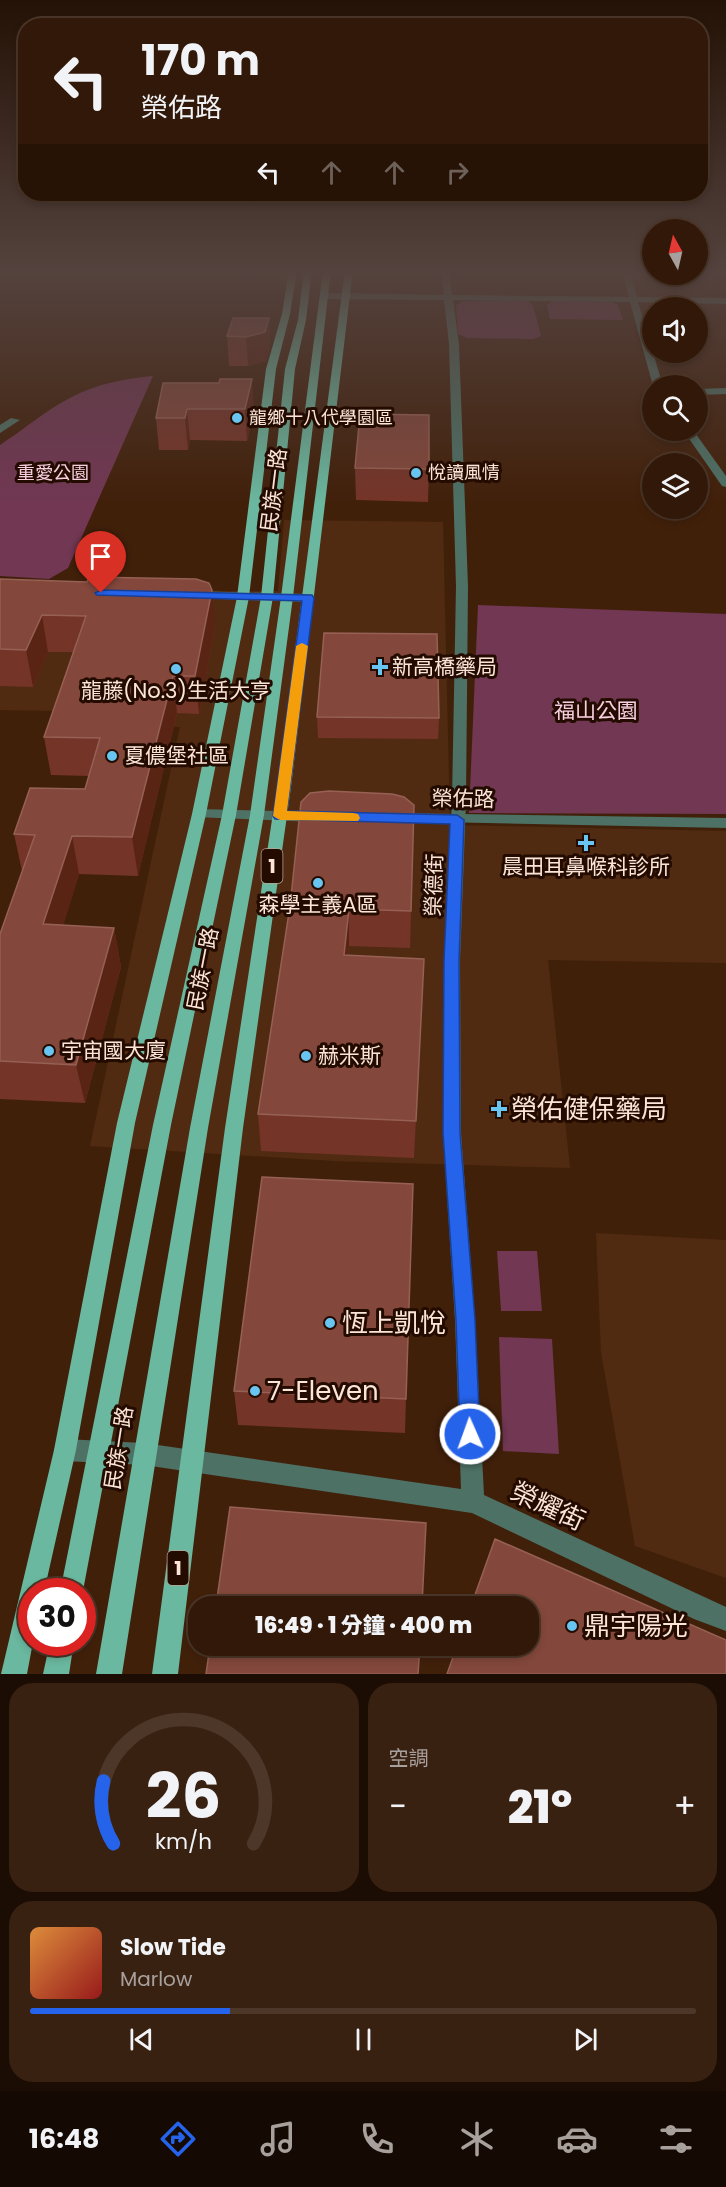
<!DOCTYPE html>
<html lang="zh-TW">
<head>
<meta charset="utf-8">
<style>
	body { margin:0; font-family:Poppins,"Noto Sans TC",sans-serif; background:#392112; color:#f1f3f6; height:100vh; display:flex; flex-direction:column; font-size:22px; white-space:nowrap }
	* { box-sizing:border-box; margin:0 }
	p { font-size:20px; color:#a8a09c }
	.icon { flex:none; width:33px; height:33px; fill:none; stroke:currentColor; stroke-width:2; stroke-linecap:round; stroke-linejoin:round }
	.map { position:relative; height:1674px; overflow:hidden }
	.side { display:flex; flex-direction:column; gap:9px; padding:9px; background:#1b0d04; flex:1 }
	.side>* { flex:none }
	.hud { position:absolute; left:18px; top:18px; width:690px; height:183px; border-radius:24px; box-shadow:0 3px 9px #0003,0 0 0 2px #4c3729; background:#311808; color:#f1f3f6; overflow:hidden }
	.needle { width:39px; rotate:352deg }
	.tools { position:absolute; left:642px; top:219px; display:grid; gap:12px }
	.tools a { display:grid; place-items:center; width:66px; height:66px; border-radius:50%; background:#311808; box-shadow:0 3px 9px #0003,0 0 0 2px #4c3729; font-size:30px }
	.speed { position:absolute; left:18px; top:1578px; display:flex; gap:12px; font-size:30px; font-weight:700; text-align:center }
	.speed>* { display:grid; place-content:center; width:78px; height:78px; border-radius:50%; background:#311808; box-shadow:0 3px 9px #0003,0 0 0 2px #4c3729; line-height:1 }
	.speed .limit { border:9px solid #d22; background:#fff; color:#111 }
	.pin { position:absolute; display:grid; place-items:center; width:51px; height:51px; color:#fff; margin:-62px -26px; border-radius:50% 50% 50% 0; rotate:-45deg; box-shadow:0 0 6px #0007 }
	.pin .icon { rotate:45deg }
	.me { position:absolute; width:66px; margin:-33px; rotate:358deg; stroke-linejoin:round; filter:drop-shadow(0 0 4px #0008) }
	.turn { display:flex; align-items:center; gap:21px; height:126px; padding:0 24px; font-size:27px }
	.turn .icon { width:78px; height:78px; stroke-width:2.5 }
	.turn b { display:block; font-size:42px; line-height:51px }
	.lanes { display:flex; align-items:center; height:57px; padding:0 24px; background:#0003; justify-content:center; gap:30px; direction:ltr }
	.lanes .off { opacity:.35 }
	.big { font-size:45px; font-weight:800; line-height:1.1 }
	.side .widget { flex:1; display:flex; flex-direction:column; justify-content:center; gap:9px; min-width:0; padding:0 21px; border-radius:24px; background:#392112 }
	.side .dial { align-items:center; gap:0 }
	.dial svg { height:156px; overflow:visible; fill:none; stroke:#4c3729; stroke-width:7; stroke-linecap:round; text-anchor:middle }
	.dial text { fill:#f1f3f6; stroke:none }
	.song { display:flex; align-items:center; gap:18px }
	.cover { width:72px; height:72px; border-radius:9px; background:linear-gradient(135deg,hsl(30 70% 55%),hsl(0 70% 35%)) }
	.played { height:6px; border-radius:3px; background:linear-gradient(90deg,#2563eb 30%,#4c3729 30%) }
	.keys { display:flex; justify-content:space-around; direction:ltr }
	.heat { display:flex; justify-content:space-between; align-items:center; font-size:33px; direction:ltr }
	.side .tiles { flex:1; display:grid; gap:9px; grid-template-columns:1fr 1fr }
	.widget:last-child { grid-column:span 2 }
	.trip { position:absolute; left:188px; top:1596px; width:351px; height:60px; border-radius:24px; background:#311808; box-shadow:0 3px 9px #0003,0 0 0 2px #4c3729; font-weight:800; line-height:60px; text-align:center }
	.tab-bar { display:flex; height:96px; justify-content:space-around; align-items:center; background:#140a03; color:#a8a09c }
	.tab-bar .icon { width:42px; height:42px }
	.tab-bar .active { color:#2563eb }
	.tab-bar b { font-size:27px; color:#f1f3f6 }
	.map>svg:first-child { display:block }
	.built { fill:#502b12 }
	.green { fill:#713753 }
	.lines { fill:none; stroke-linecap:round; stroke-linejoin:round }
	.minor { fill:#4d7165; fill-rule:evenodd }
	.tertiary { fill:#4d7165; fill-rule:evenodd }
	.primary { fill:#6ab89f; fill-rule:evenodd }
	.wall { fill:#753428 }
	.shaded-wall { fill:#5a2414 }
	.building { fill:#83473b; stroke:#966054; stroke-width:1.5 }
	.route { fill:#2563eb; stroke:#184099; stroke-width:1.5 }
	.slow { fill:#f59e0b }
	.poi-dot { fill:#68c4f0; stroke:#240b00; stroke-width:2 }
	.labels { text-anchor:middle; stroke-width:6; stroke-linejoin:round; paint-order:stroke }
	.far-poi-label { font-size:18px; fill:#fbe4d8; stroke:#240b00; text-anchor:start }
	.far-park-label { font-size:18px; fill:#f8cfe0; stroke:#240b00 }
	.shield { fill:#240b00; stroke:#baa397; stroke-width:1.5 }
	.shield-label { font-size:20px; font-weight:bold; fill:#fbe4d8 }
	.street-label { font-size:21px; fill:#fbe4d8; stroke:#240b00 }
	.poi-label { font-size:21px; fill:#fbe4d8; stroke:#240b00; text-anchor:start }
	.park-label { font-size:21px; fill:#f8cfe0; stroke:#240b00 }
	.near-poi-label { font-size:26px; fill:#fbe4d8; stroke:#240b00; text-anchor:start }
	.near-street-label { font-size:26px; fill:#fbe4d8; stroke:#240b00 }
</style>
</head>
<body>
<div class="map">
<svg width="726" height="1674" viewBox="0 0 726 1674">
	<rect width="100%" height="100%" fill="#41200a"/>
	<!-- built -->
	<path class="built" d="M284,520L443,522L450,825L726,831V963L548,960L570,1168L334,1161L90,1146L180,727L117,725L57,711L0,710V583L224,591H278Z
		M596,1233L726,1240V1578L635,1546L601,1352Z"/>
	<!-- green -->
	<path class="green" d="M464,301H528L533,305L541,336L533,339L467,338L458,334L456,305Z
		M553,301L613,302L618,305L623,320L550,319L547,305Z
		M153,376L68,568L49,579L0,576V445C29,426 59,399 93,388C112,381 133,378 153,376Z
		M478,605L726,614V814L469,813Z
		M497,1251H537L542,1311H501Z
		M499,1337L552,1339L559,1454L503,1451Z"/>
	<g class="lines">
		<!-- minor -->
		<path class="minor" d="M441,270H449L452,295L629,297L622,270H630L637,297L726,298V304L638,302L663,386H653L630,302L453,300L459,344L468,586L466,800L460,961L461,1133L475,1320L484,1495L726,1607V1631L694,1619L472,1513L144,1465L65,1461L57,1458L54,1450L57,1442L65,1439L144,1443L461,1489L455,1320L443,1133L444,961L452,800L456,586L449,344L444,300L325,299L321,296L325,293L444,295Z
			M726,388V394L698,395V389Z
			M11,418L20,420L0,433V425Z
			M683,430H693L726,476V487L722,486Z
			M192,591L308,594L314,598L308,602L188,598V592Z"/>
		<!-- tertiary -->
		<path class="tertiary" d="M199,809L318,812L325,817L318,822L194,817L192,814Z
			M393,813L726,818V828L388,821L386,818Z"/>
		<!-- primary -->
		<path class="primary" d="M289,270H297L290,314L276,369L249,597L206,814L135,1123L76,1450L44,1592H32V1642H33L27,1674H1L54,1450L117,1123L192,814L237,597L266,369L282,314Z
			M304,270H312L306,320L295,369L273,597L236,815L171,1125L82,1596V1592H60L153,1125L222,815L261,597L285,369L298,320Z
			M323,270H331L293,597L264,815L208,1128L122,1674H96L190,1128L250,815L281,597Z
			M345,270H353L291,787L243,1128L178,1674H152L225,1128L277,787Z
			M50,1642H74L69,1674H43Z"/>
	</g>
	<!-- wall -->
	<path class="wall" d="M269,318L270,347L266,361L248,366H229L227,336Z
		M219,383L254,410L247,441L190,440L188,450H159L156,418Z
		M355,468L429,469L428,502L356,500Z
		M0,579L215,626L199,714L177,713L138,876L79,874L63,925L114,928L121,967L85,1103L0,1099V934L22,871L14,834L85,789L89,776L51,775L44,737L73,652H48L33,687L0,686Z
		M317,717L439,718L438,739L318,738Z
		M414,805L410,948L349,946L348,955L424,959L414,1158L261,1151L258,1114L290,906Z
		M234,1391L406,1399L405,1433L238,1425Z"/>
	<!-- shaded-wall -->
	<path class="shaded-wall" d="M269,318L270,347L266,361L248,366L246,337Z
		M252,379L254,410L247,441L245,409Z
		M187,409L190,440L188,450L185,418Z
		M212,590L215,626L199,714L195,676Z
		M42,615L48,652L33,687L26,650Z
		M173,676L177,713L138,876L132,837Z
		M72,836L79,874L52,963L43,924Z
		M349,909V946L344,993V955Z
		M114,928L121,967L85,1103L76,1065Z"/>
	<!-- building -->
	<path class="building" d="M233,318H269L265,332L246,337L227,336Z
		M220,379H252L245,409H187L185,418H156L163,383H219Z
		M360,414L429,415V469L355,468Z
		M89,577L196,579L209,583L212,590L195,676H173L132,837L72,836L43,924L114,928L76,1065L0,1061V934L35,835L14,834L30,788L85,789L100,738L44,737L86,616L42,615L26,650L0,649V579L87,582Z
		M324,633L437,634L439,718L317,717Z
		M329,791L392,794L404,797L414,805L411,911L349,909L344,955L424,959L416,1121L258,1114L290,906L301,802L310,793Z
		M262,1177L413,1184L406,1399L234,1391Z
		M230,1507L426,1523L422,1606H216Z
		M495,1539L726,1640V1674H447L457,1646H528V1606H471Z
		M210,1646H420L418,1674H206Z"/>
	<!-- sky -->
	<linearGradient id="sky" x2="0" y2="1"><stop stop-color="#241206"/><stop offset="0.54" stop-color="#54423e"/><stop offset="1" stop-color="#54423e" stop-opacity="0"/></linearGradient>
	<rect width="726" height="504" fill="url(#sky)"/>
	<!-- route -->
	<path class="route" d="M101,590L312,595L314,598L287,811L457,815L464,820L459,961L460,1133L475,1320L480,1434L477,1441L470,1444L463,1441L460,1434L456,1320L443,1133L444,961L450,824L275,819L273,816L302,601L97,595L95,593Z"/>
	<!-- slow -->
	<path class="slow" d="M302,643L308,646L287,811L353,813L358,814L360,818L358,821L280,820L273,816L296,646Z"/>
	<!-- markers -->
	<g class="poi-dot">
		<circle cx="237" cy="418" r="6"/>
		<circle cx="416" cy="473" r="6"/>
		<path d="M377 658h6v6h6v6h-6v6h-6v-6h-6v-6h6z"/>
		<circle cx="176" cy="669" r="6"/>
		<circle cx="112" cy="756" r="6"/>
		<path d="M583 834h6v6h6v6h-6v6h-6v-6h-6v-6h6z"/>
		<circle cx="318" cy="883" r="6"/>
		<circle cx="49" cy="1051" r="6"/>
		<circle cx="306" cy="1056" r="6"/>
		<path d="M496 1100h6v6h6v6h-6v6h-6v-6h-6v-6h6z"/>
		<circle cx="330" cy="1323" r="6"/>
		<circle cx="255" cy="1391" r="6"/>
		<circle cx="572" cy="1626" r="6"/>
	</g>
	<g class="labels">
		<!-- far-poi labels -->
		<g class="far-poi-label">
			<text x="249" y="424">龍鄉十八代學園區</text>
			<text x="428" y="479">悅讀風情</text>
		</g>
		<!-- far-park labels -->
		<g class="far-park-label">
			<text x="53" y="479">重愛公園</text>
		</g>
		<!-- shield labels -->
		<g class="shield">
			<rect x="261.5" y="849" width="21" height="34" rx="4.5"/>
			<rect x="167.5" y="1551" width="21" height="34" rx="4.5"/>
		</g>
		<g class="shield-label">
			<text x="272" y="873">1</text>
			<text x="178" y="1575">1</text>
		</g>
		<!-- street labels -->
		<g class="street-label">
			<text transform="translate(274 490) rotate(-83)" y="7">民族一路</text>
			<text transform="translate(463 799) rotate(1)" y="7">榮佑路</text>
			<text transform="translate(434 885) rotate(-88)" y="7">榮德街</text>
			<text transform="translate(203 969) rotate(-79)" y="7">民族一路</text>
			<text transform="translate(119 1448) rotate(-81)" y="7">民族一路</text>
		</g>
		<!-- poi labels -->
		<g class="poi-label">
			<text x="392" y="674">新高橋藥局</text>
			<text x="176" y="698" text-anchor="middle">龍藤(No.3)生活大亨</text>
			<text x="124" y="763">夏儂堡社區</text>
			<text x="586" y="874" text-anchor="middle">晨田耳鼻喉科診所</text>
			<text x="318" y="912" text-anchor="middle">森學主義A區</text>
			<text x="61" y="1058">宇宙國大廈</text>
			<text x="318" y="1063">赫米斯</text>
		</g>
		<!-- park labels -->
		<g class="park-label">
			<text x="596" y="718">福山公園</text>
		</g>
		<!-- near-poi labels -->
		<g class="near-poi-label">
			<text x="511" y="1118">榮佑健保藥局</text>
			<text x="342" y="1332">恆上凱悅</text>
			<text x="267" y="1400">7-Eleven</text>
			<text x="584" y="1635">鼎宇陽光</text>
		</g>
		<!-- near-street labels -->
		<g class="near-street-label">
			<text transform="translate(548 1506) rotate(25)" y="9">榮耀街</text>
		</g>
	</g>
</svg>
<div class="tools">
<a><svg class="needle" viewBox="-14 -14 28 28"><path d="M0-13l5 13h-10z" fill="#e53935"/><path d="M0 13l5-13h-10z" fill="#a8a09c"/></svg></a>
<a><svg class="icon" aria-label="sound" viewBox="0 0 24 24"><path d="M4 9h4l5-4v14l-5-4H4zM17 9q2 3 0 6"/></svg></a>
<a><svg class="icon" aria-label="search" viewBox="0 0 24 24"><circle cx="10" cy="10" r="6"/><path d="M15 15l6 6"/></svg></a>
<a><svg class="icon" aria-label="layers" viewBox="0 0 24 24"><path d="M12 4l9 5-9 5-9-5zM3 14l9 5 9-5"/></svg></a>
</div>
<div class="speed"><div class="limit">30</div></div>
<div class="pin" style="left:101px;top:593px;background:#d93025"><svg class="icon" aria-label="arrive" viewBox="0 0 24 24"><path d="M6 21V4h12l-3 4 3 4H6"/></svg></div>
<svg class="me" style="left:470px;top:1434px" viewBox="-20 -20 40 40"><circle r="17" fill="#2563eb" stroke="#fff" stroke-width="3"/><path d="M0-11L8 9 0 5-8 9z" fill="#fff"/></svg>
<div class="trip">16:49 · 1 分鐘 · 400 m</div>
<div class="hud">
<div class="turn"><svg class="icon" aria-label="left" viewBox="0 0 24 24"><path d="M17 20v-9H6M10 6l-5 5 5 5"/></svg><div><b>170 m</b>榮佑路</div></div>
<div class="lanes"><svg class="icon" aria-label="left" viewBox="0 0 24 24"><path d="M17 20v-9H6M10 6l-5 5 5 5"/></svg><svg class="icon off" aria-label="ahead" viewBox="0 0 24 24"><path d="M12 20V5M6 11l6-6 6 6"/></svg><svg class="icon off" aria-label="ahead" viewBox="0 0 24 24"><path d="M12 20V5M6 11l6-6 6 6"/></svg><svg class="icon off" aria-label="right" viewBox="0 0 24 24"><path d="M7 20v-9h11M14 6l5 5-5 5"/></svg></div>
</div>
</div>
<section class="side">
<div class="tiles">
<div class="widget dial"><svg viewBox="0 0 100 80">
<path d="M14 69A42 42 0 1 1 86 69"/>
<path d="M14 69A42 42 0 0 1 9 37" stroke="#2563eb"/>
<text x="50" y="56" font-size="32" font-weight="700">26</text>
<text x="50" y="72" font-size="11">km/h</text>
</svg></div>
<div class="widget"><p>空調</p>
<div class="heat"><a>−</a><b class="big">21°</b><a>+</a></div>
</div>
<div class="widget">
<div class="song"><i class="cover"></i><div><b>Slow Tide</b><p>Marlow</p></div></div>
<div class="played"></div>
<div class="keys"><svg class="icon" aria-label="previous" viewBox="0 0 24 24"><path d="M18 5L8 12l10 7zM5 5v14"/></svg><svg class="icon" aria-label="pause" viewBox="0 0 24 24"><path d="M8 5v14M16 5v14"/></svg><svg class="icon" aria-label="next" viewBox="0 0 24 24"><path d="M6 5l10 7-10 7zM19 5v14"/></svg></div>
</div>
</div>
</section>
<nav class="tab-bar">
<b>16:48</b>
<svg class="icon active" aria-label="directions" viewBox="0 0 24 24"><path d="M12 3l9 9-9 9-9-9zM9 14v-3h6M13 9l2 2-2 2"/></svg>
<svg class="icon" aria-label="music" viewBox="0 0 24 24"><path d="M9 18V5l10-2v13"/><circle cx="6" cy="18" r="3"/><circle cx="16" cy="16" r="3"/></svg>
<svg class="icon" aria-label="phone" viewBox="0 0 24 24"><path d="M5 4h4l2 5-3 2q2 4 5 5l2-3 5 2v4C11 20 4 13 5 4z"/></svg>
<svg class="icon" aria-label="climate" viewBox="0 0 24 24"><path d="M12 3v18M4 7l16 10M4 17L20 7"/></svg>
<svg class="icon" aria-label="car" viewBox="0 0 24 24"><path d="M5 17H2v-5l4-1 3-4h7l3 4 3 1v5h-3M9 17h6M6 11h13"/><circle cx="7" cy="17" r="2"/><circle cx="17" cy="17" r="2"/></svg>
<svg class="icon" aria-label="filters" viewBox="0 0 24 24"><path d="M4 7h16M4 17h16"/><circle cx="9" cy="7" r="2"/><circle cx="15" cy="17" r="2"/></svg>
</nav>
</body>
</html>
